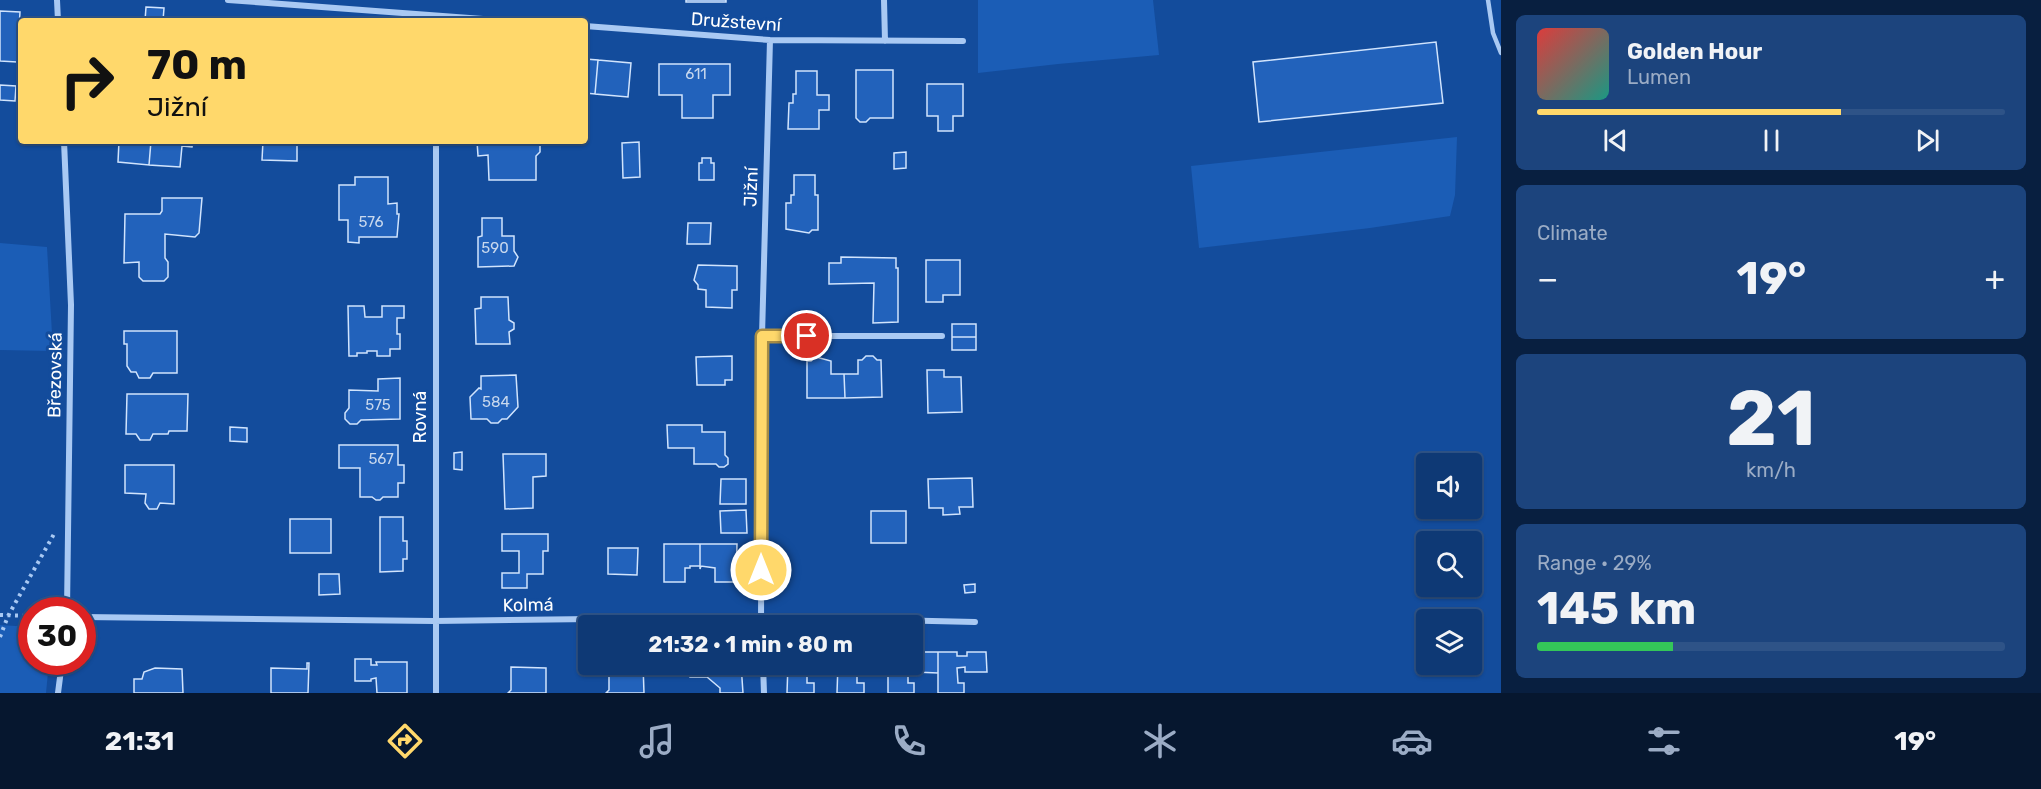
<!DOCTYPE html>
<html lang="en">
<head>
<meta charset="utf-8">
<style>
	body { margin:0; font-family:Rubik,sans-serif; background:#1c447d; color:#f1f3f6; height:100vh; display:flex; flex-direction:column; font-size:22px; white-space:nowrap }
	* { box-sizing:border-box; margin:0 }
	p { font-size:20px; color:#9bacc5 }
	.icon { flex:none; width:33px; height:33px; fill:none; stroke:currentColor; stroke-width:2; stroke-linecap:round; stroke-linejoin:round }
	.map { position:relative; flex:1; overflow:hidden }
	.panel { display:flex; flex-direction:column; gap:15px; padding:15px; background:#081f40; width:540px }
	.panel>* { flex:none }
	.banner { position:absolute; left:18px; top:18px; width:570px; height:126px; border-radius:6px; box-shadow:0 2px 4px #0004,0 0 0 2px #2e5387; background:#ffd86b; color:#111; overflow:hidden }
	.controls { position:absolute; left:1416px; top:453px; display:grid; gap:12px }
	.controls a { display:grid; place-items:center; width:66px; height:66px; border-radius:6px; background:#0e3975; box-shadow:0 2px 4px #0004,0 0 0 2px #2e5387; font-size:30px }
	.speed { position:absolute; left:18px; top:597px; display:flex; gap:12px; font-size:30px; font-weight:700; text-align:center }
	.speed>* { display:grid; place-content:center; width:78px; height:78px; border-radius:50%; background:#0e3975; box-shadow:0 2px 4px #0004,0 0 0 2px #2e5387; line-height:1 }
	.speed .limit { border:9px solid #d22; background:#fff; color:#111 }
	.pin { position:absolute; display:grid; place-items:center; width:51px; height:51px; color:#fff; margin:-26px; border:3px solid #fff; border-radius:50%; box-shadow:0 2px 6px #0007 }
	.me { position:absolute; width:66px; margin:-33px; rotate:0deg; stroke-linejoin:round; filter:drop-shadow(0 0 4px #0008) }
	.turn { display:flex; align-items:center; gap:21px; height:126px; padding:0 30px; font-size:27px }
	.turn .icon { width:78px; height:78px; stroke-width:2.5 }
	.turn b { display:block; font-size:42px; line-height:51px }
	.big { font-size:45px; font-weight:700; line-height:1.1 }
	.panel .widget { flex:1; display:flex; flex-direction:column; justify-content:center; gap:9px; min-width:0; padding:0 21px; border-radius:9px; background:#1c447d }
	.panel .dial { align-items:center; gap:0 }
	.dial b { font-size:78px; line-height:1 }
	.song { display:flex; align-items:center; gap:18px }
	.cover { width:72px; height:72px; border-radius:9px; background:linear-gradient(135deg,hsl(0 70% 55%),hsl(170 70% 35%)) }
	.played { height:6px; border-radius:3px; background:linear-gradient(90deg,#ffd86b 65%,#2e5387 65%) }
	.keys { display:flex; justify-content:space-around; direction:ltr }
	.heat { display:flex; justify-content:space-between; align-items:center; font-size:33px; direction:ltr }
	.charge { height:9px; border-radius:4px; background:linear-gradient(90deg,#34c759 29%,#2e5387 0) }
	.trip { position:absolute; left:578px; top:615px; width:345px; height:60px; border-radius:6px; background:#0e3975; box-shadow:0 2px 4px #0004,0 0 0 2px #2e5387; font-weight:700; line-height:60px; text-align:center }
	.dock { display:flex; height:96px; justify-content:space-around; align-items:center; background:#06172f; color:#9bacc5 }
	.dock .icon { width:42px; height:42px }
	.dock .selected { color:#ffd86b }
	.dock b { font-size:27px; color:#f1f3f6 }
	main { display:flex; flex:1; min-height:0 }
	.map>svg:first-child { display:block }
	.green { fill:#1b5db6 }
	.building { fill:#2262bb; stroke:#d1e4fd; stroke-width:1.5 }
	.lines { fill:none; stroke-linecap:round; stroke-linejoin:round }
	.path { stroke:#a9c9f3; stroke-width:4; stroke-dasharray:3 4.5; stroke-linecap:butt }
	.service { stroke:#a9c9f3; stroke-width:4.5 }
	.minor { stroke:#a9c9f3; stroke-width:6 }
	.route-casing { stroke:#a68c46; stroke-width:15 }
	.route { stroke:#ffd86b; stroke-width:10 }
	.labels { text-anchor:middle; stroke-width:6; stroke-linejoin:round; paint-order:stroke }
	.number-label { font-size:15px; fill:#c8d8ee }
	.street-label { font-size:18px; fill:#fff; stroke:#134c9c }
</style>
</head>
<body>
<main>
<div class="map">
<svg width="1501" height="693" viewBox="0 0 1501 693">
	<rect width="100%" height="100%" fill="#134c9c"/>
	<!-- green -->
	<path class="green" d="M978,0H1153L1159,55L1058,64L978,73Z
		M1457,137L1455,195L1450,216L1370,228L1199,248L1191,166Z
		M0,243L47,247L53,351L0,350Z
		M0,625L31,627L32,662H49L46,693H0Z"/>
	<!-- building -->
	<path class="building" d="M686,0H726V2H686Z
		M146,7L164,8L163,21H145Z
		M0,11L20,12L17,62L0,61Z
		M1436,42L1443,103L1259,122L1253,62Z
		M585,59L598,60L595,94L585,93Z
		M598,60L631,63L628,97L595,94Z
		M659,64H730V95H713V118H682V95H659Z
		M856,70H893V118H870L866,122H860L856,118Z
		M796,71H817V95H829V110H819V129H788L789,103H793V94H796Z
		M927,84H963V116H953V131H938V116H927Z
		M0,85L16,86L15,101L0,100Z
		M119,141H151L149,165L118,162Z
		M151,141H193L192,147L182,146L180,167L149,165Z
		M263,141H297V161L262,160Z
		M477,141L536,142L540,146V152L536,156V180H489L488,155L478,156Z
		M639,142L640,177L623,178L622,143Z
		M906,152V168L894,169V153Z
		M702,158H711V163H714V180H699V163H702Z
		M794,175H815V195H818V230H812L809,233L786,229V203H791V195H794Z
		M355,177H388V204L397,203V214H399L397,237H359V243L348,242V220H339V185H355Z
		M162,198H202L199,233L195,237L165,234V258L168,262V277L164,281H143L139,277V262L124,263L125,214H160L162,211Z
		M482,218H502V236H514V251L518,257L514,266L478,267V237L482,236Z
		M688,223H711L710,244H687Z
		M841,257L896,258V268H898V322L873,323L874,283L829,284V263H841Z
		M926,260H960V295H943V302H926Z
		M698,265L737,266V290H732V308L706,307V290L698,289V285L694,280Z
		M481,297H508L509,320L514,323V329L509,332L510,344H476L475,309L481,308Z
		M348,306H364L365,317H382V306H404V318H397V334H400V349H390V356H377V351H367V353H357V356H349Z
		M952,324H976V337H952Z
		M124,331H177V373H153L150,378H139L136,372H131L127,366V344H124Z
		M952,337H976V350H952Z
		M732,356V380H725V385H697L696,357Z
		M866,356H873L877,360H881L882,397L845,398L844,374H858V360H862Z
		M816,357L831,361V374H844L845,398H807V361H811Z
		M927,370H944V377H961L962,412L928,413Z
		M516,375L518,407L507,419H502L498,423H491L487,419H471L470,397L479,388L481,389V376Z
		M400,378V419L361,420L357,424H350L345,419V413L349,408V390L378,391V379Z
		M127,394H188L187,431H169L168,434H153L150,440H140L136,434H126Z
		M667,425H702V432H725V455L728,458V464L724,467H719L716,464H694V448H668Z
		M230,427L247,428V442L230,441Z
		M339,445H398V465H404V483H398V497H383L380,500H376L372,497H360V468H339Z
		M462,452V470L454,469V453Z
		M503,454H546V476L533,477V508L505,509Z
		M125,465H174V504L160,503L157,509H149L145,503L146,494L125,493Z
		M972,478L973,507H959L960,514L943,515V508H929L928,479Z
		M721,479H746V504H720Z
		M746,510L747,533H721L720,511Z
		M871,511H906V543H871Z
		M380,517H403V541H407V559H403V571L380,572Z
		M290,519H331V553H290Z
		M502,534H548V551H543V574H527V588H502V573H519V551H502Z
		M664,544H700V569V566H690V568H685V582H664Z
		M700,544H737L736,582H715V568L701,566L700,569Z
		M608,548H638L637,575L608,574Z
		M319,574H339L340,594L319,595Z
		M975,584V592L965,593L964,585Z
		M917,652H938V673L915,672L916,667H908V683H914V693H888V664H912V656H917Z
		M938,652H957V656H967V652H986L987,672H965V667L957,668L958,683H964V693H938Z
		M355,659H371V665H377L376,662H407V693H377L376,678L371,679V681H355Z
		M307,663H309L308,693H271V668L307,669Z
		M616,664H643L644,693H606L609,690V668H616Z
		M654,664H675V668H655Z
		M689,664H741L743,693H720V688L707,677H690Z
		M788,664H838V671H815V667H807V683H814V693H787Z
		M838,664H888V672H865V667H857V683H864V693H837Z
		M511,667L546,668V693H508L511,690Z
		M155,668L182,669L183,693H134V679H142L144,672Z"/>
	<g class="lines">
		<!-- path -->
		<path class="path" d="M0,615L32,616
			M0,637L8,616L54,534"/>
		<!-- service -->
		<path class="service" d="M1488,0L1493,33L1501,53"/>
		<!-- minor -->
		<path class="minor" d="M57,0L58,21
			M228,0L511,21
			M884,0L885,41
			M585,26L770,40L963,41
			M64,141L71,305L67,610
			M762,336H942
			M82,617L434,621L761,617L975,622
			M761,626L762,336L770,40
			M763,664L764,693
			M58,693L62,662
			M436,693V141"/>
	</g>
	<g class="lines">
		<!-- route casing -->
		<g class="route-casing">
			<path id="route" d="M761,570L762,336H807"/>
		</g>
		<!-- route -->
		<use href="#route" class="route"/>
	</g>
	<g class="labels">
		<!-- number labels -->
		<g class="number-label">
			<text x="696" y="79">611</text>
			<text x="371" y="227">576</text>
			<text x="495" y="253">590</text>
			<text x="496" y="407">584</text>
			<text x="378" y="410">575</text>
			<text x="381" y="464">567</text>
		</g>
		<!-- street labels -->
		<g class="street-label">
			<text transform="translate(736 22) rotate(4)" y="6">Družstevní</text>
			<text transform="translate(751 187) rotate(-88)" y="6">Jižní</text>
			<text transform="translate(55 375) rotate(-89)" y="6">Březovská</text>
			<text transform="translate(420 417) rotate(-90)" y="6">Rovná</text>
			<text transform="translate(528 605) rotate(-1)" y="6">Kolmá</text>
		</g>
	</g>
</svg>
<div class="controls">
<a><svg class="icon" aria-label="sound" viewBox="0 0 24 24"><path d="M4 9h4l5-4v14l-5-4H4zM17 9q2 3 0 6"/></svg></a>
<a><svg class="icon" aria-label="search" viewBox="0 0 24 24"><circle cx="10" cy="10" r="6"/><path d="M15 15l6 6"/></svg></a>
<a><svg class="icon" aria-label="layers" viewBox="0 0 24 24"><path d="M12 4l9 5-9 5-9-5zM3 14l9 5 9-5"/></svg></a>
</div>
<div class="speed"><div class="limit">30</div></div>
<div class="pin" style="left:807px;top:336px;background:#d93025"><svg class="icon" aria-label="arrive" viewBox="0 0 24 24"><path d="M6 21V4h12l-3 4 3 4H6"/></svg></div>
<svg class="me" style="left:761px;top:570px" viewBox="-20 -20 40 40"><circle r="17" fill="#ffd86b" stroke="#fff" stroke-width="3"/><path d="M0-11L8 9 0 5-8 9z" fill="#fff"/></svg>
<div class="trip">21:32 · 1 min · 80 m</div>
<div class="banner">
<div class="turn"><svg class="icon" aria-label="right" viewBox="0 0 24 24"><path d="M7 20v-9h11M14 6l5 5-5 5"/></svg><div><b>70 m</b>Jižní</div></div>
</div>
</div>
<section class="panel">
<div class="widget">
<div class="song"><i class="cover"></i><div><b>Golden Hour</b><p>Lumen</p></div></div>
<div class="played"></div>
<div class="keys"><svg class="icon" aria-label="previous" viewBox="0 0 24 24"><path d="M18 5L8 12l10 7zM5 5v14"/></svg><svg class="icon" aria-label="pause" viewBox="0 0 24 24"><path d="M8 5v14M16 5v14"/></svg><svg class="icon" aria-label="next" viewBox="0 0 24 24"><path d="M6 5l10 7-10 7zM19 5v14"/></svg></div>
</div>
<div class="widget"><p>Climate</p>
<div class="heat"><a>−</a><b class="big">19°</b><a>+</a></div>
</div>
<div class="widget dial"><b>21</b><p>km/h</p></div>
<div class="widget"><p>Range · 29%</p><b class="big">145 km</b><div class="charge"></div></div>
</section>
</main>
<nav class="dock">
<b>21:31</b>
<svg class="icon selected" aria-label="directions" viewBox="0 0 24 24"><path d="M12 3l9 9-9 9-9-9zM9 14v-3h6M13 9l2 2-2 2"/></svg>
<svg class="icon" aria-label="music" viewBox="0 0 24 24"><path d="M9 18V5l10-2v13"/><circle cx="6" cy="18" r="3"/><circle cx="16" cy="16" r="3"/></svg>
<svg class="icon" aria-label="phone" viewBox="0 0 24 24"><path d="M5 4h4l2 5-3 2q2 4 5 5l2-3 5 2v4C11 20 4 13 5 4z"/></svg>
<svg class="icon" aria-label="climate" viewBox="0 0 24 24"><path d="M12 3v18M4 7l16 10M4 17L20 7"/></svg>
<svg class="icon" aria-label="car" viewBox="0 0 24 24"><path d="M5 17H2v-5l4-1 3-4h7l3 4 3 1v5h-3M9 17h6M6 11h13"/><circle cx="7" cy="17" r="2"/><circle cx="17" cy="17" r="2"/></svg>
<svg class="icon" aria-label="filters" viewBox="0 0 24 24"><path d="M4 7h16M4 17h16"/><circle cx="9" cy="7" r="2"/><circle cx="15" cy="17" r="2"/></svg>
<b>19°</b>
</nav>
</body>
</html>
